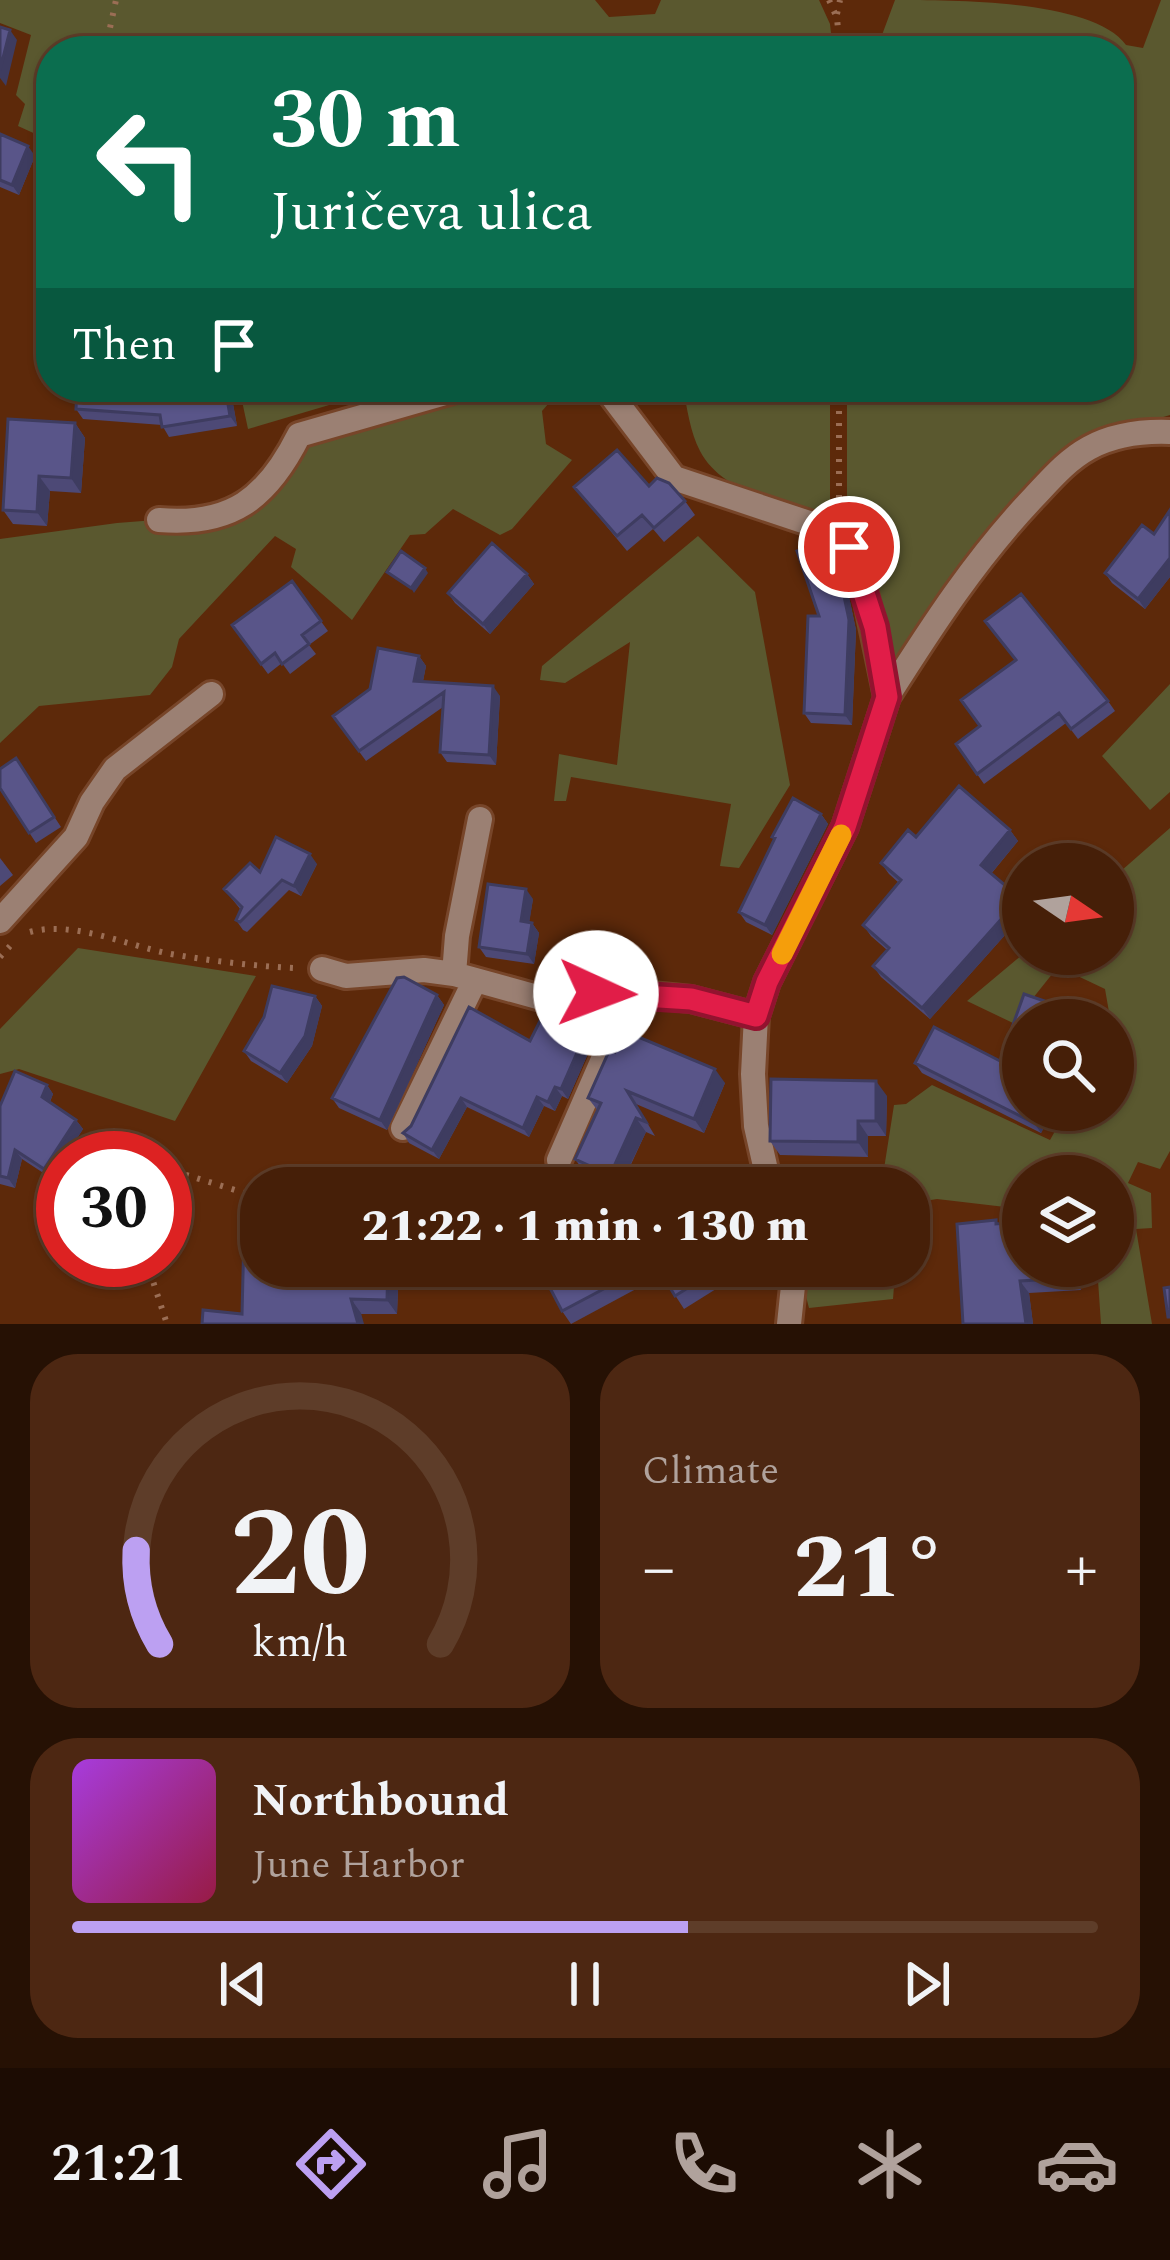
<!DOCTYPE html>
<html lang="en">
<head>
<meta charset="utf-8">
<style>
	body { margin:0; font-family:Spectral,serif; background:#4d2712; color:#f1f3f6; height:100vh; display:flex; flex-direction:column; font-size:45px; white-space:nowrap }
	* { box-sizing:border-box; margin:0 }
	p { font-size:39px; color:#b0a29c }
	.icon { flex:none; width:66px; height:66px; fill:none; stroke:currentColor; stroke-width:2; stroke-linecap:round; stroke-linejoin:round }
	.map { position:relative; height:1324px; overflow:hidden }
	.drawer { display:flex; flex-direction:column; gap:30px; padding:30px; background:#261104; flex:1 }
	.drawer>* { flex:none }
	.banner { position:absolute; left:36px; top:36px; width:1098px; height:366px; border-radius:48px; box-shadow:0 3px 9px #0004,0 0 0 3px #5e3d29; background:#0b6e4f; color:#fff; overflow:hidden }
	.needle { width:78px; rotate:103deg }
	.buttons { position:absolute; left:1002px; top:843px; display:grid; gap:24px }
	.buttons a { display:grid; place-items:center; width:132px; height:132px; border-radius:50%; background:#461f08; box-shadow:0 3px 9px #0004,0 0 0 3px #5e3d29; font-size:60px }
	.speed { position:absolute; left:36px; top:1131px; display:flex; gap:24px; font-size:60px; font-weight:700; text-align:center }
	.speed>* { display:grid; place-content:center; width:156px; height:156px; border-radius:50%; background:#461f08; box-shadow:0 3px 9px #0004,0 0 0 3px #5e3d29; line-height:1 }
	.speed .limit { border:18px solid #d22; background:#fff; color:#111 }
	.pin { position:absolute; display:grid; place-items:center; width:102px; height:102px; color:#fff; margin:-51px; border:6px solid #fff; border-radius:50%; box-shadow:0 3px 12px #0007 }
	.me { position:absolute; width:132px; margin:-66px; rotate:92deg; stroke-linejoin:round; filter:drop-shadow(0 0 9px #0008) }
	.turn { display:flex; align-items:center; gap:42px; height:252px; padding:0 36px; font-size:54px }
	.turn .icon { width:156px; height:156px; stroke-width:2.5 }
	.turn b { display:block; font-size:84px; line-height:102px }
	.then { display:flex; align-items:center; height:114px; padding:0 36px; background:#0003; gap:24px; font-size:45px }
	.big { font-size:90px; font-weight:800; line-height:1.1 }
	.drawer .card { flex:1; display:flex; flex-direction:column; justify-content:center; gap:18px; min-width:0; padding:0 42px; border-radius:48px; background:#4d2712 }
	.drawer .dial { align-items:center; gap:0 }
	.dial svg { height:312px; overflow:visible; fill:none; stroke:#5e3d29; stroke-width:7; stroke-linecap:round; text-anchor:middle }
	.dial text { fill:#f1f3f6; stroke:none }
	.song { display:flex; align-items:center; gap:36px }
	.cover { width:144px; height:144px; border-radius:18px; background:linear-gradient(135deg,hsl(280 70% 55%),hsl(340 70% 35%)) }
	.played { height:12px; border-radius:6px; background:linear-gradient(90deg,#bca0f2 60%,#5e3d29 60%) }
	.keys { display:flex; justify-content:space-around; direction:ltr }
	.heat { display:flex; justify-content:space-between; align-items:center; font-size:66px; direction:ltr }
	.drawer .tiles { flex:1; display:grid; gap:30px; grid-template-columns:1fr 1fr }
	.card:last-child { grid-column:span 2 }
	.trip { position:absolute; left:240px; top:1167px; width:690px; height:120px; border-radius:48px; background:#461f08; box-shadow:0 3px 9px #0004,0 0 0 3px #5e3d29; font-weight:800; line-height:120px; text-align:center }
	.tab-bar { display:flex; height:192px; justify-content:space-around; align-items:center; background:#1c0c03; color:#b0a29c }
	.tab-bar .icon { width:84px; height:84px }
	.tab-bar .selected { color:#bca0f2 }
	.tab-bar b { font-size:54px; color:#f1f3f6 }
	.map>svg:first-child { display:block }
	.green { fill:#5a582f }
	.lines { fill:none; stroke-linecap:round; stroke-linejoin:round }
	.street-casing { stroke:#774529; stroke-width:30 }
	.path { stroke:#9b6e55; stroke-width:6; stroke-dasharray:3 9; stroke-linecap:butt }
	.street { stroke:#9b8073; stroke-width:24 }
	.wall { fill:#4d4976 }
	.shaded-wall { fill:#3e3c60 }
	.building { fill:#595589; stroke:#3e3c60; stroke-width:3 }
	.route-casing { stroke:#92132f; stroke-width:30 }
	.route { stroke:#e11d48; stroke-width:21 }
	.slow { stroke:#f59e0b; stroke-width:21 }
</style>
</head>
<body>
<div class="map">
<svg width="1170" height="1324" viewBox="0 0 1170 1324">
	<rect width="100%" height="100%" fill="#5d290a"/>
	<!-- green -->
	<path class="green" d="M0,0H595L609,17L655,14L661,0H819L830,24L833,51H51V141L18,126L25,104L16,95L31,35L0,23Z
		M895,0C955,0 1094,0 1126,45L1143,48L1161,0H1170V415L1100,436L891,663L869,575L889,553L878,542L865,555L847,517V387H1119V51H846L879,43Z
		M239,387H390L248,429Z
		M445,387H563L542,411L546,444L572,460L512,529L500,535L453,509L425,534L410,535L352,620L291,567L296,549L275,536L179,639L172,667L150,695L39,706L0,743V539L117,523L220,515L315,426Z
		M683,387H830V521C788,505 722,494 700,451C690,432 687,408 683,387Z
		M698,536L755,592L790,785L739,868L720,866L731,804L571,777L566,801H554L559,754L617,765L630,642L565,683L540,680L542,666Z
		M1170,684V792L1150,810L1102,756Z
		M1170,828V1151L1160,1169L1138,1162L1128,1183L1151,1193L1152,1228L1136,1229L1152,1324H1101L1097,1266H1113V1176H1023V1209L937,1199L912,1203L920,1269L895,1273L893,1299L809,1308L798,1266H909V1188H881L894,1105L906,1104L932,1085L1050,1140L1067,1110H1113V1020H1104L1109,1012L1105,989L1065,970L1053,973L1013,1023L967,1001L1023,954H1113V878Z
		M78,948L256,976L175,1121L19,1069L0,1074V1029Z"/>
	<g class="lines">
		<!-- street casing -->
		<g class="street-casing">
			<path id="street" d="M605,387L674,478L842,534L864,587L887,697L845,827L767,982L756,1016L753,1074L756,1126L770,1188
				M159,520C231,526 267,499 299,435L466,387
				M887,697C932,626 976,558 1034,497C1051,479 1067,460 1089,448C1113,435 1143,431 1170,432
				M0,921L76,837L92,802L115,769L211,694
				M322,969L346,976L424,970L454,974L541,998L632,993L691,999L756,1016
				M454,974L457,936L480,819
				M403,1128L475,980
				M559,1160L632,993
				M788,1266L793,1286L789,1324"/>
		</g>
		<!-- path -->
		<path class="path" d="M829,0L837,18L840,51
			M837,14L840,0
			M105,51L116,0
			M839,387V506
			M30,932C73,920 128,946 171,954C212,961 253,966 295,968
			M0,957L10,946
			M165,1183L180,1173L261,1198
			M146,1260L167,1324"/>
		<!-- street -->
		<use href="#street" class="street"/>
	</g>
	<!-- wall -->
	<path class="wall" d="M0,134L35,156L19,195L0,187Z
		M230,387L237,426L169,437L162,425L83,419L76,409Z
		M75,423L85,438L81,493L50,491L47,526L13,524L3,510Z
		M649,486L685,501L695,515L664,542L653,529L627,551L574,487Z
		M1170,510V577L1145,609L1112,583L1105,573L1154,534Z
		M825,542L832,552L848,592L856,630L852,725L811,723L804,713L819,616Z
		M527,574L534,584L490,634L455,603L448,593Z
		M292,581L328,631L309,645L316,654L290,674L282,663L268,674L232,625Z
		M419,656L426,666L423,681L500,696L496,765L447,762L440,752L443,707L366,761L333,716Z
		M1108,701L1115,711L1078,739L1066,723L984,784L956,744L980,726Z
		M16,758L61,827L36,843L0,788Z
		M821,814L828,824L772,935L746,922L739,912L775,840L772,837Z
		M1010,830L1018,841L991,874L1020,898L1023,903V915L930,1019L881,977L873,966L887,950L871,936L863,925L899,883L889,874L881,863L916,837Z
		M0,858L13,875L0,886Z
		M317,864L301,896L289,890L247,932L243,930L236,920L241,910L224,889L260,872Z
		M533,899L529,922L532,923L539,933L534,964L486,957L479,947Z
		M1024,994L1056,1005L1063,1015L1061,1020H1023V1110H1053L1041,1133L922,1073L915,1063L934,1027L1000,1061Z
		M437,995L444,1005L387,1130L339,1108L332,1098Z
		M315,996L322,1006L312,1046L287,1083L251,1061L244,1051Z
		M530,1041L590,1049L568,1099L562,1096L555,1111L544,1106L529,1137L467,1107L439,1159L409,1143L403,1133Z
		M610,1049L725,1083L704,1133L636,1104L655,1136L646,1132L620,1188L585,1173L575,1159L598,1111L588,1098Z
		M47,1085L53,1094L50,1102L76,1120L83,1129L51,1178L22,1159L15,1188L0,1184V1106Z
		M887,1096L886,1136H868V1157L780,1155L770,1141Z
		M996,1220L1023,1266H1079L1081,1290L1029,1293L1033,1324H963Z
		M261,1266H399L397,1314H242Z
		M541,1266H735L740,1274L684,1309L662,1275L571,1324L562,1311Z"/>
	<!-- shaded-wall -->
	<path class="shaded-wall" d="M10,30L17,40L6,86L0,78V70Z
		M28,146L35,156L19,195L12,185Z
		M225,387H230L237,426L230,416Z
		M75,423L85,438L81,493L71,478Z
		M39,476L50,491L47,526L37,512Z
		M825,542L832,552L848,592L856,630L852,725L845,715Z
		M1170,558V577L1145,609L1138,599Z
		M425,568L428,573L414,593L411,588Z
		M527,574L534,584L490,634L483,624Z
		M419,656L426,666L421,691L414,681Z
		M493,686L500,696L496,765L489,755Z
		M821,814L828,824L772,935L765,925Z
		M1010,830L1018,841L989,876L981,865Z
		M310,854L317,864L301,896L294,886Z
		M526,889L533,899L528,931L521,921Z
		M1020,898L1023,903V915L930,1019L922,1008Z
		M532,923L539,933L534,964L527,954Z
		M437,995L444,1005L387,1130L380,1120Z
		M315,996L322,1006L312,1046L287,1083L280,1073Z
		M1056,1005L1063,1015L1061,1020H1051Z
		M583,1039L590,1049L568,1099L561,1089Z
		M715,1069L725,1083L704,1133L694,1119Z
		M876,1081L887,1096L886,1136L876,1121Z
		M47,1085L53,1094L48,1106L42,1097Z
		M555,1087L562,1096L555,1111L548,1102Z
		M537,1097L544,1106L529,1137L523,1128Z
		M461,1098L467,1107L439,1159L432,1150Z
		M1040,1110H1053L1041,1133L1034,1123Z
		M636,1118L646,1132L619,1188L610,1175Z
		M76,1120L83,1129L51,1178L44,1169Z
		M858,1121L868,1136V1157L858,1142Z
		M15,1150L22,1159L15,1188L8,1178Z
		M388,1266H399L397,1314L387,1300Z
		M1072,1266H1079L1081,1290L1072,1278Z
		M1020,1281L1029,1293L1033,1324H1026Z
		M351,1299L361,1313L364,1324H358Z"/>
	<!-- building -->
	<path class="building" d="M0,27L10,30L0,70Z
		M0,134L28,146L12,185L0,180Z
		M77,387H225L230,416L162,427L160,415L76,409Z
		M8,419L75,423L71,478L39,476L37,512L3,510Z
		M617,450L649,486L657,478L669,483L685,501L654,528L642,515L617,536L574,487Z
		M1170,510V558L1138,599L1105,573L1142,525L1154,534Z
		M825,542L841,582L849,620L845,715L804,713L808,616H819L797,551Z
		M492,543L527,574L483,624L448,593Z
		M401,551L425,568L411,588L387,572Z
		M292,581L321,621L302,635L309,644L282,664L275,653L261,664L232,625Z
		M1021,594L1108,701L1071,729L1059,713L977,774L956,744L980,726L961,700L1016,660L985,621Z
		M378,648L419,656L414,681L493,686L489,755L440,752L444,692L359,751L333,716L370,689Z
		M16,758L54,817L29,833L0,788V769Z
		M959,786L1010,830L981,865L1020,898L922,1008L873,966L889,948L863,925L901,880L881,863L908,830L916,837Z
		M793,798L821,814L765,925L739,912L775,838L772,837Z
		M276,837L310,854L294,886L282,880L240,922L236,920L242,907L224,889L250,863L260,872Z
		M488,884L526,889L521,921L532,923L527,954L479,947Z
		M404,977L437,995L380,1120L332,1098L397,978Z
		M272,986L315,996L305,1036L280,1073L244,1051L264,1017Z
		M1024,994L1056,1005L1051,1020H1023V1110H1040L1034,1123L915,1063L934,1027L1000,1061Z
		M469,1007L530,1041L541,1019L583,1039L561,1089L555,1087L548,1102L537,1097L523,1128L461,1098L432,1150L403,1133L411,1126Z
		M624,1031L715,1069L694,1119L627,1091L646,1122L636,1118L610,1175L575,1159L601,1103L588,1098L610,1049L615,1052Z
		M15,1071L47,1085L42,1097L76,1120L44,1169L15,1150L8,1178L0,1176V1106Z
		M771,1079L876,1081V1121H858V1142L770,1141Z
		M673,1166L686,1188H638Z
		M743,1174L747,1188H699Z
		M996,1220V1224L1023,1222V1266H1072V1278L1020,1281L1026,1324H963L957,1224Z
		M244,1234L261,1235V1266H388L387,1300L351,1299L358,1324H202L203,1310L242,1314Z
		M541,1266H647L562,1311L539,1267Z
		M657,1266H723L675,1296Z
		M1170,1287V1317H1168L1164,1288Z"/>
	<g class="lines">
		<!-- route casing -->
		<g class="route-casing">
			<path id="route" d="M596,993L691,999L756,1016L767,982L845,827L887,697L875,627L849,547"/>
		</g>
		<!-- route -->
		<use href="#route" class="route"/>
		<!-- slow -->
		<path class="slow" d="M782,954L841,835"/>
	</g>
</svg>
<div class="buttons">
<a><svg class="needle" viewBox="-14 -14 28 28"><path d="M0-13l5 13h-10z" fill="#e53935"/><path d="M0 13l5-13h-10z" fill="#b0a29c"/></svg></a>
<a><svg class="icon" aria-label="search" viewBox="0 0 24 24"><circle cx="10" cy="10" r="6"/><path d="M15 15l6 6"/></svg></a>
<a><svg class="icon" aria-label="layers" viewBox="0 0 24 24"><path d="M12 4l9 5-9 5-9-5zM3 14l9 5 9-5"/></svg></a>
</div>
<div class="speed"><div class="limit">30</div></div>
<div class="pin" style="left:849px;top:547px;background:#d93025"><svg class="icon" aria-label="arrive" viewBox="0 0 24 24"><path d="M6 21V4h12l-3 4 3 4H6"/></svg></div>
<svg class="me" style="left:596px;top:993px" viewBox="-20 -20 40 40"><circle r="19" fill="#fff"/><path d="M0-13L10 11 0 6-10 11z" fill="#e11d48"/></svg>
<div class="trip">21:22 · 1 min · 130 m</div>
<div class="banner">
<div class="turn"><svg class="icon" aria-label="left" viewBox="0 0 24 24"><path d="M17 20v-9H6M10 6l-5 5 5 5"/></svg><div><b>30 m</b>Juričeva ulica</div></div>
<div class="then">Then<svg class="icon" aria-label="arrive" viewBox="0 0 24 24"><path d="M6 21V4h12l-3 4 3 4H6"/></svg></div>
</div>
</div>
<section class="drawer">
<div class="tiles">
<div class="card dial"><svg viewBox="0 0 100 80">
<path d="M14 69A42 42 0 1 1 86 69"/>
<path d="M14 69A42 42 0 0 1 8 45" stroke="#bca0f2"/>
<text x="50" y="56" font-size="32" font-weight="700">20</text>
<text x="50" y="72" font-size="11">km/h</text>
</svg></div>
<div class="card"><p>Climate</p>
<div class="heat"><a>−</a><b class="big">21°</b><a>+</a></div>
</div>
<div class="card">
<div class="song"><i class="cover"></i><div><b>Northbound</b><p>June Harbor</p></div></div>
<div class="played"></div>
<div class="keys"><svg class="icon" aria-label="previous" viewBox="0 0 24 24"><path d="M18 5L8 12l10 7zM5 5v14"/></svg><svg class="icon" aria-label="pause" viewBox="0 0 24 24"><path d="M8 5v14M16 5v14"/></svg><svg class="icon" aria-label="next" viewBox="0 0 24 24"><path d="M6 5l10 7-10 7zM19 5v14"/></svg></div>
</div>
</div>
</section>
<nav class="tab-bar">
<b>21:21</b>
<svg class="icon selected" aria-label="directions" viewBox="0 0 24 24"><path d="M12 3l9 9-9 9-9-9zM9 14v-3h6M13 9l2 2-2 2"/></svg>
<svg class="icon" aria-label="music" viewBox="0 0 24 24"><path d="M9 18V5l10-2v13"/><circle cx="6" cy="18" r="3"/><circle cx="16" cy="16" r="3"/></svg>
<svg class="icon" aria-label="phone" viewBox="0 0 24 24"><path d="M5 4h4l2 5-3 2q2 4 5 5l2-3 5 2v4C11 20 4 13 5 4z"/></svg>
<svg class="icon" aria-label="climate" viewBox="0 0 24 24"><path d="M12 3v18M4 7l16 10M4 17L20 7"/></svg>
<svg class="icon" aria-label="car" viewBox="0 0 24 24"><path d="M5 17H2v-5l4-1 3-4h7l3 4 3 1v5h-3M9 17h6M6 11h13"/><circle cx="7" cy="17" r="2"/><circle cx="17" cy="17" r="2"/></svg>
</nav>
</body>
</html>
